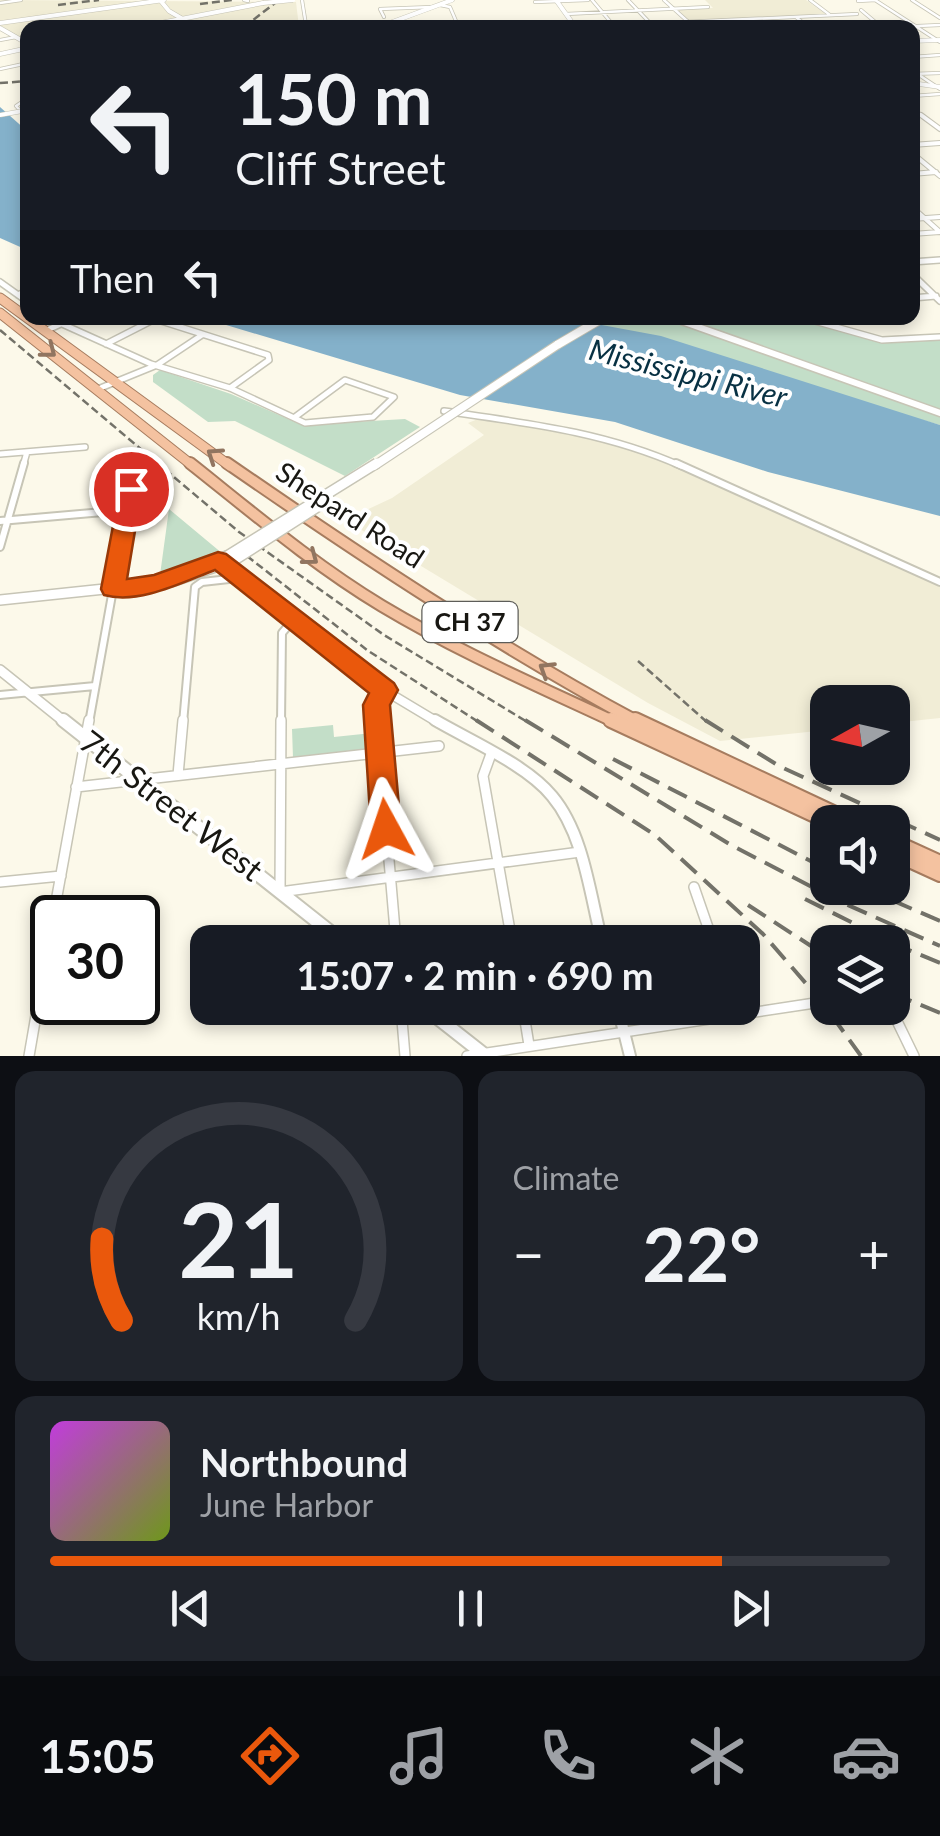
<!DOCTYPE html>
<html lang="en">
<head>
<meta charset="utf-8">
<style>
	body { margin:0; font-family:Lato,sans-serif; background:#20242c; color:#f1f3f6; height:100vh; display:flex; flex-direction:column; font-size:38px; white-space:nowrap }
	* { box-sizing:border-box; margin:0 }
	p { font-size:32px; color:#9ea1a6 }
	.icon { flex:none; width:55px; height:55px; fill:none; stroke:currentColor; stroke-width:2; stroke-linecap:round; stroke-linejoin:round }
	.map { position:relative; height:1056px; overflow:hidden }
	.side { display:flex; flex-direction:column; gap:15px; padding:15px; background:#0d0f14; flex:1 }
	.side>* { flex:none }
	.guide { position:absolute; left:20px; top:20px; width:900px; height:305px; border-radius:20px; box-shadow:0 5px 15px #0003; background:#171b24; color:#f1f3f6; overflow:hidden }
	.needle { width:65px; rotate:262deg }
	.controls { position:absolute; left:810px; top:685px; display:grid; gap:20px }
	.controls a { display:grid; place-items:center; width:100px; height:100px; border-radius:20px; background:#171b24; box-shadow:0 5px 15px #0003; font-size:50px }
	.speed { position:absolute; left:30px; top:895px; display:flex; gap:20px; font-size:50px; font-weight:700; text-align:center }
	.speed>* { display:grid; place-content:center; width:130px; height:130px; border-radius:50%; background:#171b24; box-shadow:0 5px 15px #0003; line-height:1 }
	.speed .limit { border:5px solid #111; border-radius:15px; background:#fff; color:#111 }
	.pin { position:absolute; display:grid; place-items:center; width:85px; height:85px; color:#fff; margin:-42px; border:5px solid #fff; border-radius:50%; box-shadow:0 2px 10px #0007 }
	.me { position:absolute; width:110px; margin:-55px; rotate:355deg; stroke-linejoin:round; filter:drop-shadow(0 0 8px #0008) }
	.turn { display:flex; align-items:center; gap:35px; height:210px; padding:0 50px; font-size:45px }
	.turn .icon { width:130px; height:130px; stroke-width:2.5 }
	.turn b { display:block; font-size:70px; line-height:85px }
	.then { display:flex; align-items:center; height:95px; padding:0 50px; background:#0003; gap:20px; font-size:38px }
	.big { font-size:75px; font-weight:700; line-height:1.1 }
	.side .widget { flex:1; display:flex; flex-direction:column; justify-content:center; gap:15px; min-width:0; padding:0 35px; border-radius:20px; background:#20242c }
	.side .dial { align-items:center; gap:0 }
	.dial svg { height:260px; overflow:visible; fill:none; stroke:#363941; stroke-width:7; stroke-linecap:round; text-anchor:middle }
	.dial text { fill:#f1f3f6; stroke:none }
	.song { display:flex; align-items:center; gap:30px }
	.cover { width:120px; height:120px; border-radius:15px; background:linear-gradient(135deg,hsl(290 70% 55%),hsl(80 70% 35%)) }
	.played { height:10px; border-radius:5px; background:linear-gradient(90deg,#ea580c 80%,#363941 80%) }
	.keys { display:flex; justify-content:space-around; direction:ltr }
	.heat { display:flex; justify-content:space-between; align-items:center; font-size:55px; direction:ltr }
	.side .tiles { flex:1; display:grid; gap:15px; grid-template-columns:1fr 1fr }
	.widget:last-child { grid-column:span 2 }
	.trip { position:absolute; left:190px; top:925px; width:570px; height:100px; border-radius:20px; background:#171b24; box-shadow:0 5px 15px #0003; font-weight:700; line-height:100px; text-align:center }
	.tabs { display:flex; height:160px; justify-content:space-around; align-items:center; background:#090b0e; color:#9ea1a6 }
	.tabs .icon { width:70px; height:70px }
	.tabs .active { color:#ea580c }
	.tabs b { font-size:45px; color:#f1f3f6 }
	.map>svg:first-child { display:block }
	.built { fill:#f1edd6 }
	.green { fill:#c3dec8 }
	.water { fill:#84b1ca }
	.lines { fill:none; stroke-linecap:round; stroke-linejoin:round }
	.minor-far4-casing { stroke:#c7c5b6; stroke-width:4 }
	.minor-far3-casing { stroke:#c7c5b6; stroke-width:6 }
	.minor-far2-casing { stroke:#c7c5b6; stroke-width:8 }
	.minor-far1-casing { stroke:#c7c5b6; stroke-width:10 }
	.minor-casing { stroke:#c7c5b6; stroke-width:12 }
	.tertiary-far3-casing { stroke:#c7c5b6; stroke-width:5 }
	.tertiary-far2-casing { stroke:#c7c5b6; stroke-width:9 }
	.tertiary-far1-casing { stroke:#c7c5b6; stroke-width:11 }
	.tertiary-casing { stroke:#c7c5b6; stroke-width:14 }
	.secondary-far4-casing { stroke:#c7c5b6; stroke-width:5 }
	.secondary-far3-casing { stroke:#c7c5b6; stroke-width:8 }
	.secondary-far2-casing { stroke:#c7c5b6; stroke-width:10 }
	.secondary-far1-casing { stroke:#c7c5b6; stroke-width:12 }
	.secondary-casing { stroke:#c7c5b6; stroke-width:16 }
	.trunk-far2-casing { stroke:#a67c5f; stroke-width:11 }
	.trunk-far1-casing { stroke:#a67c5f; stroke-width:14 }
	.trunk-casing { stroke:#a67c5f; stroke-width:18 }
	.minor-far4 { stroke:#fff; stroke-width:2.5 }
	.minor-far3 { stroke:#fff; stroke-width:4 }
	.minor-far2 { stroke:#fff; stroke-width:5 }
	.minor-far1 { stroke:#fff; stroke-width:6 }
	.minor { stroke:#fff; stroke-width:9 }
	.tertiary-far3 { stroke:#fff; stroke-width:4 }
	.tertiary-far2 { stroke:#fff; stroke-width:6 }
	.tertiary-far1 { stroke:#fff; stroke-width:8 }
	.tertiary { stroke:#fff; stroke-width:10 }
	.secondary-far4 { stroke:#fff; stroke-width:4 }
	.secondary-far3 { stroke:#fff; stroke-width:5 }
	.secondary-far2 { stroke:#fff; stroke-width:8 }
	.secondary-far1 { stroke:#fff; stroke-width:9 }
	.secondary { stroke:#fff; stroke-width:12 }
	.trunk-far2 { stroke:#f4c2a0; stroke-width:9 }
	.trunk-far1 { stroke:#f4c2a0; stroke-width:10 }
	.trunk { stroke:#f4c2a0; stroke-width:14 }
	.rail-far1 { stroke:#737269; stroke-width:2.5; stroke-dasharray:8 4; stroke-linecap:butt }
	.rail { stroke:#737269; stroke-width:4; stroke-dasharray:21 10; stroke-linecap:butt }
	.secondary-bridge-far2-casing { stroke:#c7c5b6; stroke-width:5; stroke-linecap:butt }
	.secondary-bridge-far1-casing { stroke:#c7c5b6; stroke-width:10; stroke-linecap:butt }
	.secondary-bridge-casing { stroke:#c7c5b6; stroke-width:12; stroke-linecap:butt }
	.secondary-bridge-far2 { stroke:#fff; stroke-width:4 }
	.secondary-bridge-far1 { stroke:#fff; stroke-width:8 }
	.secondary-bridge { stroke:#fff; stroke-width:9 }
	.oneway { stroke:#917560 }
	.route { fill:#ea580c; stroke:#983908; stroke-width:2.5 }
	.labels { text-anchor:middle; stroke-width:8; stroke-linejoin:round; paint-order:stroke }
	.shield { fill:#fff; stroke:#5d5d59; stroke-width:2.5 }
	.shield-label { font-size:25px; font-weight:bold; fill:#181712 }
	.street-label { font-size:28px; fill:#181712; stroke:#fff }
	.water-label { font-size:30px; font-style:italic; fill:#083143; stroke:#fff }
	.near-street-label { font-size:32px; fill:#181712; stroke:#fff }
</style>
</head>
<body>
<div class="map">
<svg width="940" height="1056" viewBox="0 0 940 1056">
	<rect width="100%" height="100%" fill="#fcf9ea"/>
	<!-- built -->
	<path class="built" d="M0,0L296,2L299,27H143L175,20L172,19L126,27L28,28L27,42L0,25Z
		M705,0H806L827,15L689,21L677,9L713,8Z
		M478,419L570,432L668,459L940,586V718L893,723L892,702H828L827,730L720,741L648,703L345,520L392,498L484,435L468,423Z"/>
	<!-- green -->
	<path class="green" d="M564,318H803L886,343L940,338V425Z
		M160,370L231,394L302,425L405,419L420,427L345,476L235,421L208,422L153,382V375Z
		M169,509L223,554L160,575Z
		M333,725L334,737L372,733L374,748L293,758L292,729Z"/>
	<!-- water -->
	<path class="water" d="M0,107L27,131V250L0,238Z
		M203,318H564L661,336L940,425V516L768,472L615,422L460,395Z"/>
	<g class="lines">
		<!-- minor-far4 casing -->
		<g class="minor-far4-casing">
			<path id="minor-far4" d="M244,0L248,1
				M302,0L306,25
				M592,0L614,26
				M628,0L649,22
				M664,0L695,28
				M810,0L830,15
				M875,0L940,42
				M912,0L940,18
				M858,1L876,0
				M535,2L588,0
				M0,3L21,0
				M440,5L450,7L459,28
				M861,10L880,26
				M566,14L708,7
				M384,17L380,9L432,7
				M797,18L810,28
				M575,27L857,14
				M873,28L940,25
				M0,40L16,37
				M912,57L940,55
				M0,69L28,63
				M912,74L940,73
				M919,75L940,89
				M912,96L940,94
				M912,108L924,117
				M26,117L16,106L28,98"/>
		</g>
		<!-- minor-far3 casing -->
		<g class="minor-far3-casing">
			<path id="minor-far3" d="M24,115L28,120
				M921,115L940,129
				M912,145L940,143
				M912,153L940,176
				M912,174L936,172
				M912,207L940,232
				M912,219L940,217
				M912,234L940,232"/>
		</g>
		<!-- minor-far2 casing -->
		<g class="minor-far2-casing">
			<path id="minor-far2" d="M912,274L940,301
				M0,282L28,302
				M18,295L28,290
				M912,298L936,296
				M49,318L151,364L230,388L305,423L373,417L394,397L345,380L295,417
				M804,318L882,340L940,337
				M45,331L74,318
				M106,344L155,319L268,355L269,360L230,388
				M98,389L157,365L202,335
				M444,411C526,423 605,432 681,466
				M0,454L85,447
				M23,466L27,452"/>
		</g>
		<!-- minor-far1 casing -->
		<g class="minor-far1-casing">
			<path id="minor-far1" d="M676,463L940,582
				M0,521L126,510
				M0,547L24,463
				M0,695L95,686
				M89,723L131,489
				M183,723L195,587L202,582L238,578
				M281,723L282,633L293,620
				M377,723L376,705L384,690"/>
		</g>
		<!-- minor casing -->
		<g class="minor-casing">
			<path id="minor" d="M281,720L280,892L580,852
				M377,720L396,942
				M491,754L483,776L512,942
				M178,775L183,720
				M76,787L439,746
				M0,882L61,876
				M694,887L713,942
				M53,918L89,720
				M401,1008L405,1056
				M523,1008L529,1045
				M885,1008L896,1019L914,1056
				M29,1056L52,923
				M467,1056L828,1001"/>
		</g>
		<!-- tertiary-far3 casing -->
		<g class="tertiary-far3-casing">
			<path id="tertiary-far3" d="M556,0L576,28
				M0,23L164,0
				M386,25L467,28
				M0,28L28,44
				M555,28L575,27
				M912,41L940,40
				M912,83L940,87"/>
		</g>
		<!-- tertiary-far2 casing -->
		<g class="tertiary-far2-casing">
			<path id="tertiary-far2" d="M673,318L940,413"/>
		</g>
		<!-- tertiary-far1 casing -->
		<g class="tertiary-far1-casing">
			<path id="tertiary-far1" d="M221,563L384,690L439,723"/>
		</g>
		<!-- tertiary casing -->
		<g class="tertiary-casing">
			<path id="tertiary" d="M435,720C469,740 527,765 552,796C584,834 590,895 602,942
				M618,1008L630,1056"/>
		</g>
		<!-- secondary-far4 casing -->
		<g class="secondary-far4-casing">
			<path id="secondary-far4" d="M160,0L169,11L198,28
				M135,28L263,3
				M376,28L452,0
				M0,54L28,48"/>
		</g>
		<!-- secondary-far3 casing -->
		<g class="secondary-far3-casing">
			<path id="secondary-far3" d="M912,262L940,260"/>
		</g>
		<!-- secondary-far2 casing -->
		<g class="secondary-far2-casing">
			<path id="secondary-far2" d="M557,345L603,318"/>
		</g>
		<!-- secondary-far1 casing -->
		<g class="secondary-far1-casing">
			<path id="secondary-far1" d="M164,579L227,556
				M0,600L171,582L233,561
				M0,670L66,723"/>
		</g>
		<!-- secondary casing -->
		<g class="secondary-casing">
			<path id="secondary" d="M63,720L343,942
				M425,1008L486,1056"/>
		</g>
		<!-- trunk-far2 casing -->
		<g class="trunk-far2-casing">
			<path id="trunk-far2" d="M0,298L230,466
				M0,313L193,466"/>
		</g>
		<!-- trunk-far1 casing -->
		<g class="trunk-far1-casing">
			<path id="trunk-far1" d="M190,463C253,513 314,565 382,606C457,651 538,686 617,723
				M227,463C360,555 497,646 640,723"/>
		</g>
		<!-- trunk casing -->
		<g class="trunk-casing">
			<path id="trunk" d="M611,720L830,822
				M635,720L852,822
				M892,841L940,863
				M892,852L940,874"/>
		</g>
		<!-- minor-far4 -->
		<use href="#minor-far4" class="minor-far4"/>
		<!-- minor-far3 -->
		<use href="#minor-far3" class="minor-far3"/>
		<!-- minor-far2 -->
		<use href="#minor-far2" class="minor-far2"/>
		<!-- minor-far1 -->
		<use href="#minor-far1" class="minor-far1"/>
		<!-- minor -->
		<use href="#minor" class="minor"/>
		<!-- tertiary-far3 -->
		<use href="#tertiary-far3" class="tertiary-far3"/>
		<!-- tertiary-far2 -->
		<use href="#tertiary-far2" class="tertiary-far2"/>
		<!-- tertiary-far1 -->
		<use href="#tertiary-far1" class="tertiary-far1"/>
		<!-- tertiary -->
		<use href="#tertiary" class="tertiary"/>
		<!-- secondary-far4 -->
		<use href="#secondary-far4" class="secondary-far4"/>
		<!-- secondary-far3 -->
		<use href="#secondary-far3" class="secondary-far3"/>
		<!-- secondary-far2 -->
		<use href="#secondary-far2" class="secondary-far2"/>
		<!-- secondary-far1 -->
		<use href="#secondary-far1" class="secondary-far1"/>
		<!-- secondary -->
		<use href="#secondary" class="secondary"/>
		<!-- trunk-far2 -->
		<use href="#trunk-far2" class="trunk-far2"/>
		<!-- trunk-far1 -->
		<use href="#trunk-far1" class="trunk-far1"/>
		<!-- trunk -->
		<use href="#trunk" class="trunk"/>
		<!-- rail-far1 -->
		<path class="rail-far1" d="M200,4L232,0
			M58,5L99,0
			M244,27L279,0
			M0,83L28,81
			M0,330L239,532L384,635L529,723
			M247,556L367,650L480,723
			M638,661L708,723"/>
		<!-- rail -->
		<path class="rail" d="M476,720L655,835L763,934L822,1002L861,1056
			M525,720L731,845L841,902L940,946
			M705,720L779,766L940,840
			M613,759L828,870
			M864,888L940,921
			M805,899L891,942
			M748,905L828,957
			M892,943L940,963
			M892,993L940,1013"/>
		<!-- secondary-bridge-far2 casing -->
		<g class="secondary-bridge-far2-casing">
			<path id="secondary-bridge-far2" d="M263,3L293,0
				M0,115L28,110"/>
		</g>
		<!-- secondary-bridge-far1 casing -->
		<g class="secondary-bridge-far1-casing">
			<path id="secondary-bridge-far1" d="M374,466L557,345"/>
		</g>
		<!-- secondary-bridge casing -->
		<g class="secondary-bridge-casing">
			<path id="secondary-bridge" d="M227,556L377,463
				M233,561L319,506"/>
		</g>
		<!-- secondary-bridge-far2 -->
		<use href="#secondary-bridge-far2" class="secondary-bridge-far2"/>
		<!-- secondary-bridge-far1 -->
		<use href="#secondary-bridge-far1" class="secondary-bridge-far1"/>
		<!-- secondary-bridge -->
		<use href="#secondary-bridge" class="secondary-bridge"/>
	</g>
	<!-- one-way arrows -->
	<defs><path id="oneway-chevron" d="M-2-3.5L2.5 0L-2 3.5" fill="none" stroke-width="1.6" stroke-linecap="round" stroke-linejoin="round" transform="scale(2.5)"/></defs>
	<g class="oneway">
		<use href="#oneway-chevron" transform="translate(49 351) rotate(38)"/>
		<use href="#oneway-chevron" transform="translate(214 455) rotate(-146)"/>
		<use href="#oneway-chevron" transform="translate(311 558) rotate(37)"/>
		<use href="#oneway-chevron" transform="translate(546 669) rotate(-148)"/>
	</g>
	<!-- route -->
	<path class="route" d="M131,482L142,489L127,579L154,575L218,552L226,554L394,683L398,690L390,705L401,829L397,838L386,842L376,838L371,829L363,705L369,693L215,570C183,582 139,605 104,595L101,589L120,489Z"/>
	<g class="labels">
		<!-- shield labels -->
		<rect class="shield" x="422.5" y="602" width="95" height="40" rx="8"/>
		<g class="shield-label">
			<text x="470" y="631">CH 37</text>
		</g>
		<!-- street labels -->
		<g class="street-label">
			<text transform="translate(350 515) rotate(33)" y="10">Shepard Road</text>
		</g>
		<!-- water labels -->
		<g class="water-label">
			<text transform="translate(688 374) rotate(14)" y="10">Mississippi River</text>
		</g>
		<!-- near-street labels -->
		<g class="near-street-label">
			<text transform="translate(171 806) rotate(38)" y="11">7th Street West</text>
		</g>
	</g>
</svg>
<div class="controls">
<a><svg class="needle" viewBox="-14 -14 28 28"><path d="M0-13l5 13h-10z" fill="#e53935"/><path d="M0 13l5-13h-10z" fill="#9ea1a6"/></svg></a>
<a><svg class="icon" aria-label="sound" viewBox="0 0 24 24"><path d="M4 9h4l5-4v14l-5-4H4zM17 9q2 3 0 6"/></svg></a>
<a><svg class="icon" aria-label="layers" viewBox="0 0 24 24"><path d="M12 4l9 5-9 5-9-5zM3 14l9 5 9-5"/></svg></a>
</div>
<div class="speed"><div class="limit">30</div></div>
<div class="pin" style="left:131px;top:489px;background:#d93025"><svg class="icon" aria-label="arrive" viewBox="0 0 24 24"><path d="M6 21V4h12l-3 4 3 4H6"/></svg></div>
<svg class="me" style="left:386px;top:829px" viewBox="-20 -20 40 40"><path d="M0-17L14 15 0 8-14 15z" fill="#ea580c" stroke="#fff" stroke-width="4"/></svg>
<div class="trip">15:07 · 2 min · 690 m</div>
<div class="guide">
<div class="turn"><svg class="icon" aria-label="left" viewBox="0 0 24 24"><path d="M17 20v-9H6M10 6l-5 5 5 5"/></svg><div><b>150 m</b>Cliff Street</div></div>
<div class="then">Then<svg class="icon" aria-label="left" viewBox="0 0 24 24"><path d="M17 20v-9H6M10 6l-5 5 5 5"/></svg></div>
</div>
</div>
<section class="side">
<div class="tiles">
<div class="widget dial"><svg viewBox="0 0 100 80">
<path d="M14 69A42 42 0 1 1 86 69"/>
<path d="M14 69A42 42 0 0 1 8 44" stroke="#ea580c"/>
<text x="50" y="56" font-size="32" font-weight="700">21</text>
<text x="50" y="72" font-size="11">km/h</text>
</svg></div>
<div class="widget"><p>Climate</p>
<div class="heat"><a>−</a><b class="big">22°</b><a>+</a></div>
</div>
<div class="widget">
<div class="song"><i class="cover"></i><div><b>Northbound</b><p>June Harbor</p></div></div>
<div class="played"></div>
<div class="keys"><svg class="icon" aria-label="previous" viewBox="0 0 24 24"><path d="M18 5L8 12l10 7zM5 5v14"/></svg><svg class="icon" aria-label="pause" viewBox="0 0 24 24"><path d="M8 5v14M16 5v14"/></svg><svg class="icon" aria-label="next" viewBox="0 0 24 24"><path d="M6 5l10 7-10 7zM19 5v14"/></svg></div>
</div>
</div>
</section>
<nav class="tabs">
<b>15:05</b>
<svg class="icon active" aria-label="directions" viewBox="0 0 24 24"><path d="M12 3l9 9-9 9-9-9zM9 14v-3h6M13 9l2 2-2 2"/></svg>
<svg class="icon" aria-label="music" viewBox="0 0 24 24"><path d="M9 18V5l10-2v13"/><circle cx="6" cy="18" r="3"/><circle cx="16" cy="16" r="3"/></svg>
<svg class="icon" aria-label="phone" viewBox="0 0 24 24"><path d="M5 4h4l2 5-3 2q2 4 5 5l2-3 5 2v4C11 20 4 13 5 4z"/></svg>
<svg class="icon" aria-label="climate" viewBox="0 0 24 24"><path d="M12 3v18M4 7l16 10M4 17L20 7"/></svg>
<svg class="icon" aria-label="car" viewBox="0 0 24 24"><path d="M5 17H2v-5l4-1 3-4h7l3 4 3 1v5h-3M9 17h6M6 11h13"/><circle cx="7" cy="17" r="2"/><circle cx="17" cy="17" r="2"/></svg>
</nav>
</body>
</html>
